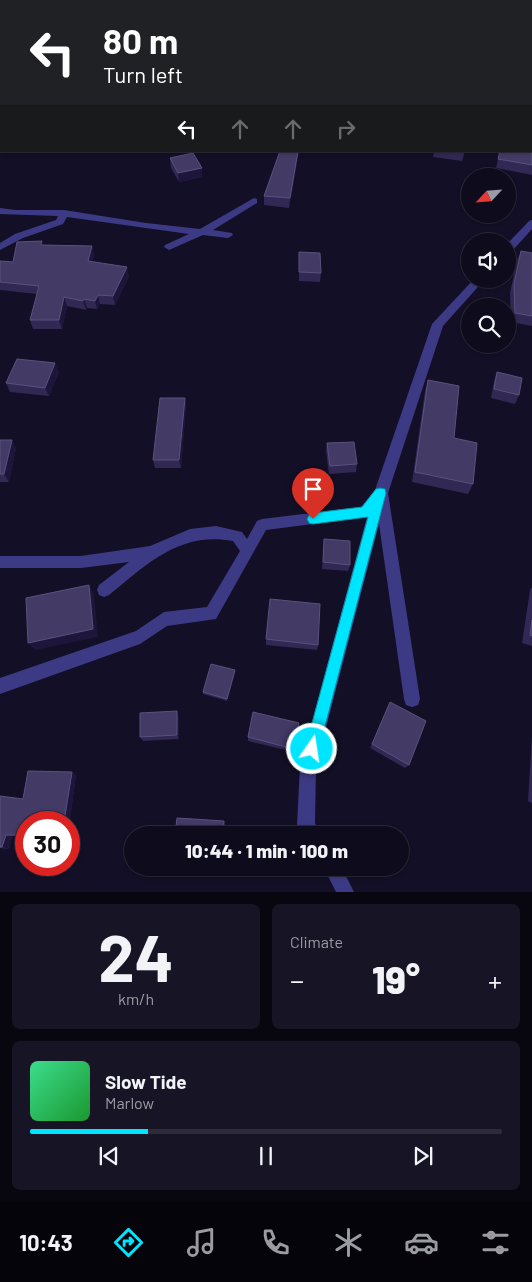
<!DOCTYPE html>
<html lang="en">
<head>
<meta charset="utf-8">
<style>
	body { margin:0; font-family:Barlow,sans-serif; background:#171425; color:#f1f3f6; height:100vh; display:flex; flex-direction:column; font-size:19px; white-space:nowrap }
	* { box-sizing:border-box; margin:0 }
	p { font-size:16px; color:#9b9ba3 }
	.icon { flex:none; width:28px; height:28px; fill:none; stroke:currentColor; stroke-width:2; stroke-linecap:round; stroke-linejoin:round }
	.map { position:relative; height:892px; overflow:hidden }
	.drawer { display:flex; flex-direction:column; gap:12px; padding:12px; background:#08060f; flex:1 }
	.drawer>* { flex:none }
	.top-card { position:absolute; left:0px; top:0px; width:532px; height:152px; box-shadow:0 1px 4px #0004,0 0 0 1px #2e2b3b; background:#202124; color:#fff; overflow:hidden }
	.needle { width:32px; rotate:244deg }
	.controls { position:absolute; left:461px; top:168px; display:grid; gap:10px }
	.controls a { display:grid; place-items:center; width:55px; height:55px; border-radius:50%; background:#0e0b1c; box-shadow:0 1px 4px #0004,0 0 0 1px #2e2b3b; font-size:25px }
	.speed { position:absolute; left:15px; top:811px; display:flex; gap:10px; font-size:25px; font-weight:700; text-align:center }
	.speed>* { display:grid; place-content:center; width:65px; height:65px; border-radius:50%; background:#0e0b1c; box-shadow:0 1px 4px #0004,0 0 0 1px #2e2b3b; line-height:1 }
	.speed .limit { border:8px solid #d22; background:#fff; color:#111 }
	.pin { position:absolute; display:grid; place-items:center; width:42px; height:42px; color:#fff; margin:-51px -21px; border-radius:50% 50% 50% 0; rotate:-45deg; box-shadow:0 0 5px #0007 }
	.pin .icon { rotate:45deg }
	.me { position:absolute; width:55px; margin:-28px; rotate:13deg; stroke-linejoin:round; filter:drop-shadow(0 0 4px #0008) }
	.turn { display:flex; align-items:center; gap:18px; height:105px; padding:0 20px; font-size:22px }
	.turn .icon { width:65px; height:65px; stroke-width:2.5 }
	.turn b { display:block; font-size:35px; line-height:42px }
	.lanes { display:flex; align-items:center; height:48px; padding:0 20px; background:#0003; justify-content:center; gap:25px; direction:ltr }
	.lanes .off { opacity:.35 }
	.big { font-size:38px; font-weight:800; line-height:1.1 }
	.drawer .card { flex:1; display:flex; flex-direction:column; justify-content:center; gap:8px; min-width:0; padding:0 18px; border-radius:8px; background:#171425 }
	.drawer .dial { align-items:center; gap:0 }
	.dial b { font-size:65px; line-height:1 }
	.song { display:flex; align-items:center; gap:15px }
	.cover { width:60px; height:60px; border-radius:8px; background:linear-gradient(135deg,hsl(150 70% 55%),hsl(130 70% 35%)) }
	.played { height:5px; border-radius:2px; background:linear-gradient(90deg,#00e5ff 25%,#2e2b3b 25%) }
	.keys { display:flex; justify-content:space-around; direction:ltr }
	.heat { display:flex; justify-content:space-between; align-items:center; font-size:28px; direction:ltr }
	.drawer .tiles { flex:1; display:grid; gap:12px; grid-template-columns:1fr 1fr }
	.card:last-child { grid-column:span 2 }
	.trip { position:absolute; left:124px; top:826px; width:285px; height:50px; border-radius:25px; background:#0e0b1c; box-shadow:0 1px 4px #0004,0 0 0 1px #2e2b3b; font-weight:800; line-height:50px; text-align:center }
	.tab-bar { display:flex; height:80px; justify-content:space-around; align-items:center; background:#06040b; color:#9b9ba3 }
	.tab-bar .icon { width:35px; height:35px }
	.tab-bar .on { color:#00e5ff }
	.tab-bar b { font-size:22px; color:#f1f3f6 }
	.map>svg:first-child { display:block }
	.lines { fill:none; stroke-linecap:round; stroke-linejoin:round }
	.path { stroke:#2fb8b0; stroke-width:2; stroke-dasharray:2 2.5; stroke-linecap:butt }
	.minor { fill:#3d3a85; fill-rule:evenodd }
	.wall { fill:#312854 }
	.shaded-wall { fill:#1d163a }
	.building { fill:#433a66; stroke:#5a527e }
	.route { fill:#00e5ff; stroke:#0095a6 }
</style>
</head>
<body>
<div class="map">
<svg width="532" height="892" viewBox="0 0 532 892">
	<rect width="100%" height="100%" fill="#130f26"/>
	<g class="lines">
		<!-- path -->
		<path class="path" d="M513,0L517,1"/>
		<!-- minor -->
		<path class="minor" d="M254,198L257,199V203L213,230L232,233L233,235L228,238L203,235L169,250L164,247L165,245L189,234L67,217L63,224L23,238L0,250V243L15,234L56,220L58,216L0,214V208L15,210H64L146,223L200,229Z
			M532,220V229L512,251L508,252V243L529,221Z
			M474,279H485L443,326L388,493L420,699L418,705L412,707L406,705L404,699L379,524L316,766L315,823L321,835H302L297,825L300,766L367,517L266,530L216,619L167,626L140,644L0,694V678L136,631L164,612L207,607L240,551L233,541C180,531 147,564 109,595L104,597L99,595L97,590L99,585L129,562L81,568H0V556H81L150,546L190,529L216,526L242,532L247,539L257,521L262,519L361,507L375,490L432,324Z
			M324,868H342L354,892H336Z"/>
	</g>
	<!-- wall -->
	<path class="wall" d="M432,0H497H493L494,1H432Z
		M524,0H532V4H531V1H525Z
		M1,71V127H0V72Z
		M532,114V175L496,168L500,151H531Z
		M280,151H299L289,208L264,205V196Z
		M434,151H465L462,161L433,157Z
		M170,158L202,168V177L179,182L171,168Z
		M43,245L92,246L94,255L92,262L129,276L115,305L100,304L97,309L87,308L86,310L67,306L62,329H33L30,320L37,294L0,290V261L13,262Z
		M521,251L532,253V326L511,322L510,293L517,260Z
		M299,252L321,273L320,282L299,281Z
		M59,372L49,396L10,392L6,383Z
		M497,372L519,395L515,404L491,398L494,381Z
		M428,380L473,484L468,494L412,482L425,391Z
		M185,398L186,406L181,468H155L153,460Z
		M0,440L16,448L9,482H0Z
		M327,443L357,464L356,472L329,474L326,451Z
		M324,539L350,565L348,571L322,569Z
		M532,587V646L522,643L530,590Z
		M266,639L318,645L317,650L266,645Z
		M235,670V673L227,701L203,694V692Z
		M390,702L409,765L405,768L370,748Z
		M179,716V739L143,741L140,737Z
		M299,723L294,752L248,741V737Z
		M532,736V803L528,801Z
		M76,775L69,826V822H26V837L12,836L9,849L0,848V796L23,799Z"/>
	<!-- shaded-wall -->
	<path class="shaded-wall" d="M298,151H299L289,208L290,198Z
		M202,168V177L179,182L178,173Z
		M92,246L94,255L90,270L88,261Z
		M127,267L129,276L115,305L113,296Z
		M98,295L100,304L97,309L95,301Z
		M64,297L67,306L62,329L59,320Z
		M84,299L87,308L86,310L83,301Z
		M55,363L59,372L49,396L45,388Z
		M185,398L186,406L181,468L179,460Z
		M12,440L16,448L9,482L4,474Z
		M89,585L94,594L98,637L35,650L28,643Z
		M235,670V673L227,701V699Z
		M177,711L179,716V739L177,735Z
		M72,772L76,775L69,826V822H64Z
		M224,821L225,823L224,835H223Z
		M6,835L12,836L9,849L2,847Z"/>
	<!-- building -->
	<path class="building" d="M313,0H346L347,1H314Z
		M452,0H493L494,1H453Z
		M1,71V120H0V72Z
		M531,114H532V165L498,159L500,151H531Z
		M280,151H298L290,198L264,196Z
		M193,153L202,168L178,173L170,158Z
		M42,241L41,245L92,246L88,261L127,267L113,296L98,295L95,301L84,299L83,301L64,297L59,320H30L39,286L0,282V261L13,262L17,242Z
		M521,251L532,253V316L515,313L514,284Z
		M299,252L320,253L321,273L299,272Z
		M17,359L55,363L45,388L6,383Z
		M497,372L522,378L519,395L494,389Z
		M428,380L459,386L454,438L477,443L473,484L415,472Z
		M160,398H185L179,460H153Z
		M0,440H12L4,474H0Z
		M354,442L357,464L330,466L327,443Z
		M324,539L350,541V565L323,562Z
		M89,585L93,629L28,643L26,598Z
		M270,599L320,604L318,645L266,639Z
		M532,620V636L530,635Z
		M211,664L235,670L227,699L203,692Z
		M390,702L426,721L409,765L372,744Z
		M177,711V735L140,737V713Z
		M253,712L299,723L294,749L248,737Z
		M28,771L72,772L64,822H26V835H6L2,847H0V796L23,799Z
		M177,818L224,821L223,835H175Z"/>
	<!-- route -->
	<path class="route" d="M380,488L385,489L386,493L319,749L317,754L312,756L307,754L305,749L368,517L313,524L309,523L307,519L309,515L313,513L362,507L376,489Z"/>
</svg>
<div class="controls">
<a><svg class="needle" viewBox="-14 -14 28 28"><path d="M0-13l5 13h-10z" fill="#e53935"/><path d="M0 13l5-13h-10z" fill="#9b9ba3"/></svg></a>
<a><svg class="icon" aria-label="sound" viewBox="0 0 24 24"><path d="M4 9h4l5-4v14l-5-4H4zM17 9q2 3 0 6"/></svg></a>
<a><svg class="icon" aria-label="search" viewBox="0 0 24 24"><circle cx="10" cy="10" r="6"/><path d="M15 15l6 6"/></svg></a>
</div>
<div class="speed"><div class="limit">30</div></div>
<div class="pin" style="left:313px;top:519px;background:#d93025"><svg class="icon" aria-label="arrive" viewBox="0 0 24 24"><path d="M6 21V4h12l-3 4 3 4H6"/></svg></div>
<svg class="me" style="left:312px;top:749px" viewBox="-20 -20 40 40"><circle r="17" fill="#00e5ff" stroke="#fff" stroke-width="3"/><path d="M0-11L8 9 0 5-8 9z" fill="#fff"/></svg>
<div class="trip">10:44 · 1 min · 100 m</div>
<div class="top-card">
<div class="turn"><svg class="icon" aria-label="left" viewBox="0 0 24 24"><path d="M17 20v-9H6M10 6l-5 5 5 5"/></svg><div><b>80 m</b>Turn left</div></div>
<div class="lanes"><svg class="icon" aria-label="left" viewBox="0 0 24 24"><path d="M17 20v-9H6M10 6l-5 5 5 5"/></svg><svg class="icon off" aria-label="ahead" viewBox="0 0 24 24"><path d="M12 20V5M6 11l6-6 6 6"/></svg><svg class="icon off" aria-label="ahead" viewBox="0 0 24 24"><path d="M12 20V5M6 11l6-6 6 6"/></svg><svg class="icon off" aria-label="right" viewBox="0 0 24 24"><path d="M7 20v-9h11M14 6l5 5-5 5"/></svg></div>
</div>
</div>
<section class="drawer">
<div class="tiles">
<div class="card dial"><b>24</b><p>km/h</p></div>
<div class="card"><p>Climate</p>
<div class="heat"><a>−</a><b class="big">19°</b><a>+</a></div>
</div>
<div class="card">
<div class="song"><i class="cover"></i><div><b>Slow Tide</b><p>Marlow</p></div></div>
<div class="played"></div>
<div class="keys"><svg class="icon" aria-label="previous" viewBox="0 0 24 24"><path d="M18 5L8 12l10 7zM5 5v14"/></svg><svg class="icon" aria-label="pause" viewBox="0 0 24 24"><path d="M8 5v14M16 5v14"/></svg><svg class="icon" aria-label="next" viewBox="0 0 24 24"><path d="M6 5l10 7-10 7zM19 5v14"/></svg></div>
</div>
</div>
</section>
<nav class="tab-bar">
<b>10:43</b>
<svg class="icon on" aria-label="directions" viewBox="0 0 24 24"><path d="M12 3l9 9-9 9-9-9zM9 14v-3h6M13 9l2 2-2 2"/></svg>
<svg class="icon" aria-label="music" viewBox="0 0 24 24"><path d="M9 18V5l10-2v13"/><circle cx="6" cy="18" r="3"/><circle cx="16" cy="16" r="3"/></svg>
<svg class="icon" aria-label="phone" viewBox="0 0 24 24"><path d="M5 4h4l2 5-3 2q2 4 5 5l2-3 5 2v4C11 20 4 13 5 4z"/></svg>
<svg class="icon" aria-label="climate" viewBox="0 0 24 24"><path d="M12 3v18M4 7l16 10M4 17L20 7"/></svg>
<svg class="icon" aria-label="car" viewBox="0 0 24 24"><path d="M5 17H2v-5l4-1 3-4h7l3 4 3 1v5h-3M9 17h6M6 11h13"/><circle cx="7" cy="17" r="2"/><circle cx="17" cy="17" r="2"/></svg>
<svg class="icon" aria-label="filters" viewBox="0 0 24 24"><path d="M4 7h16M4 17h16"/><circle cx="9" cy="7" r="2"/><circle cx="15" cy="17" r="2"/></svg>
</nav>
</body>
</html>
